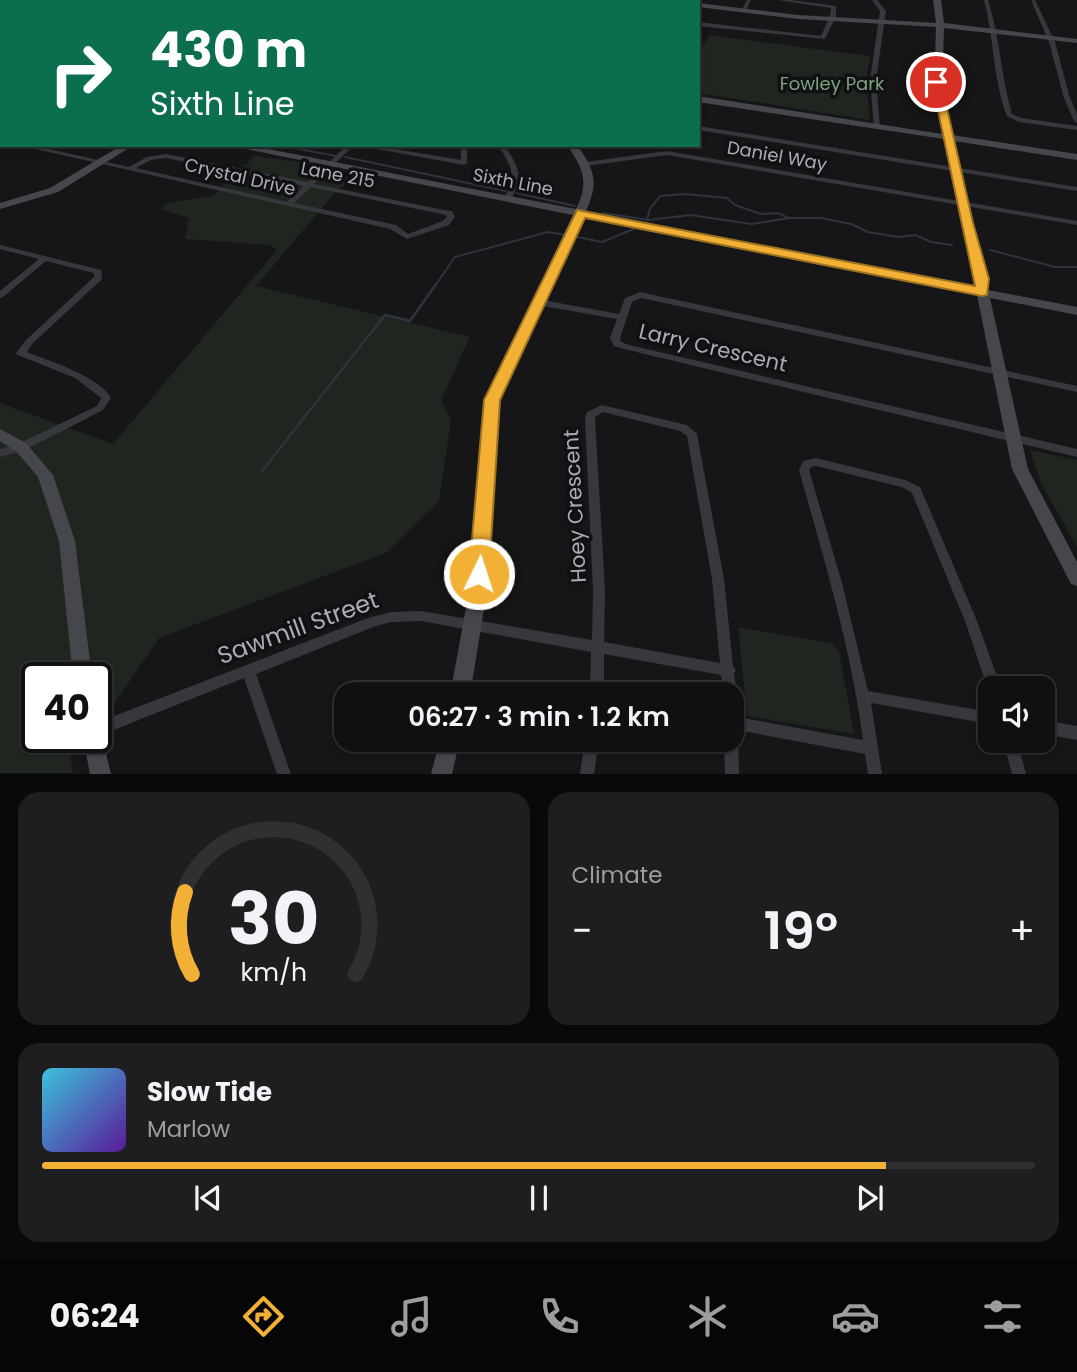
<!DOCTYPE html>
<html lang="en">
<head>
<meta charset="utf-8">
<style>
	body { margin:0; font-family:Poppins,sans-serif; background:#1e1e20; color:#f1f3f6; height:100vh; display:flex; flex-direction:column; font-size:26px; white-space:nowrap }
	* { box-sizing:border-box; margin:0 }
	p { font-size:23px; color:#9c9d9f }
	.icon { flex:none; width:38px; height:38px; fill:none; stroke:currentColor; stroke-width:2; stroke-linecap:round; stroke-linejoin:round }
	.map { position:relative; height:774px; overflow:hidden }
	.panel { display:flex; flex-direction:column; gap:18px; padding:18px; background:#09090a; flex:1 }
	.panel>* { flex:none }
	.top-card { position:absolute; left:0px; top:0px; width:700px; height:147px; box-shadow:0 2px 5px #0004,0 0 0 2px #303032; background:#0b6e4f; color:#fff; overflow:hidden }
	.fabs { position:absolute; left:978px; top:676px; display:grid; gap:14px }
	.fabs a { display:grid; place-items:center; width:77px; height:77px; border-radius:14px; background:#101012; box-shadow:0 2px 5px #0004,0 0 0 2px #303032; font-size:35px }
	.speed { position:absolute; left:21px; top:662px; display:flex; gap:14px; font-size:35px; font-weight:700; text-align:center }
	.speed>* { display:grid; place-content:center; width:91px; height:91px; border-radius:50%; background:#101012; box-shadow:0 2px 5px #0004,0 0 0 2px #303032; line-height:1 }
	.speed .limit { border:4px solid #111; border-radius:10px; background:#fff; color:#111 }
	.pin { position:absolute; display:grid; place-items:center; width:60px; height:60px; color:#fff; margin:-30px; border:4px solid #fff; border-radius:50%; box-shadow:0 2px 7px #0007 }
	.me { position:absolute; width:77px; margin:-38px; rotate:4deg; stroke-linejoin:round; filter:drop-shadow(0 0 5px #0008) }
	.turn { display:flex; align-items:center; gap:24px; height:147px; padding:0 35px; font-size:32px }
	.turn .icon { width:91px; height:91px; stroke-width:2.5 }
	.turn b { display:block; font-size:49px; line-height:60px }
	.big { font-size:52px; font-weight:600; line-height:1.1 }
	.panel .tile { flex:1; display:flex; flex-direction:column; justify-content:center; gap:10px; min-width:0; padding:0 24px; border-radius:21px; background:#1e1e20 }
	.panel .dial { align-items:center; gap:0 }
	.dial svg { height:182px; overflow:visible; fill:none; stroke:#303032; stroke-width:7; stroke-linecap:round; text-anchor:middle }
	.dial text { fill:#f1f3f6; stroke:none }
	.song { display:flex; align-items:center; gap:21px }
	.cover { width:84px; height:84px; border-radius:10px; background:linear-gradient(135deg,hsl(190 70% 55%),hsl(270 70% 35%)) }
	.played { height:7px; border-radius:4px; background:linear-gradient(90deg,#f2b134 85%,#303032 85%) }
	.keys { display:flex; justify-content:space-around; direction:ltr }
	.heat { display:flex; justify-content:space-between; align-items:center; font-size:38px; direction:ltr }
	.panel .tiles { flex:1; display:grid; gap:18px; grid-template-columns:1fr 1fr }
	.tile:last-child { grid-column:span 2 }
	.trip { position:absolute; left:334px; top:682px; width:410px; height:70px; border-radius:21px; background:#101012; box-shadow:0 2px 5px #0004,0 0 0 2px #303032; font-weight:600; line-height:70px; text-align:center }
	.tab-bar { display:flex; height:112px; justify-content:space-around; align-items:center; background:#060607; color:#9c9d9f }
	.tab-bar .icon { width:49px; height:49px }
	.tab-bar .on { color:#f2b134 }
	.tab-bar b { font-size:32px; color:#f1f3f6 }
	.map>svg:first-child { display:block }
	.green { fill:#1e261f }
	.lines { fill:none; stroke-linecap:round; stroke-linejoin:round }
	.stream-far1 { stroke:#2c353c; stroke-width:2 }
	.stream { stroke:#2c353c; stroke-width:2.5 }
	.street { fill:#37383d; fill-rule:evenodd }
	.secondary { fill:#45474d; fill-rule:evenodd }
	.route { fill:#f2b134; stroke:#9d7322; stroke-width:2 }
	.labels { text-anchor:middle; stroke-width:7; stroke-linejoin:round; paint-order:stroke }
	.far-park-label { font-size:18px; fill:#7fa381; stroke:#111113 }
	.far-street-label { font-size:18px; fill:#a8adb8; stroke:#111113 }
	.street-label { font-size:21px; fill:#a8adb8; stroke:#111113 }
	.near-street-label { font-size:24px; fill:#a8adb8; stroke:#111113 }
</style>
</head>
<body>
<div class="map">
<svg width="1077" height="774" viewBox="0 0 1077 774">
	<rect width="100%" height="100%" fill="#161618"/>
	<!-- green -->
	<path class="green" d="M709,35L870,56L866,82L870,120L698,93V55Z
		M255,156L328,166L362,179L338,189L256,286L470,337L441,400L451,420L439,501L386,553L159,638L110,710L106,691L96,696V677H37V737H67L73,773H0V403L113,444L277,250L270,245L185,239L189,218L162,210L166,203L212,196Z
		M1030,450L1077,460V547L1041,483Z
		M738,627L831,643L839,651L854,734L747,716Z"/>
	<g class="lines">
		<!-- stream-far1 -->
		<path class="stream-far1" d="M277,145L336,156
			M345,157L506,191
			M517,193L575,206
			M603,213L649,220L690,215L752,224L789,218
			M646,223L650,209L660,196L685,194L727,198L735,205L761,214L777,213L789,218H821L851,224L868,232L898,237L915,235L931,242L952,245
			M572,236L602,242L636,228
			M990,250L1055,267H1077
			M435,286L455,257L548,232L566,235"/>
		<!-- stream -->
		<path class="stream" d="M262,471L385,315L410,321L436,284"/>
		<!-- street -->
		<path class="street" d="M25,0H40L47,2H30Z
			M121,0H126L125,2H119Z
			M221,0H226L225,2H219Z
			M312,0H326V1L317,2Z
			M372,0H377L376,2H370Z
			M387,0L405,2H391Z
			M643,0H649L647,2H640Z
			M747,0H751L745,12H741Z
			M778,0H791L836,6V16L825,39L698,26V22L821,36L830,16L831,8Z
			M872,0H877L886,11L876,80L880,127L877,129L874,127L870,80L880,11Z
			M984,0H988C1000,37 1001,77 1012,114L1021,118L1077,126V130L1019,122L1007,116C993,80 994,38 984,0Z
			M1031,0H1035L1055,42L1070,98L1077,114V123L1074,121L1064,98L1049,42Z
			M0,16H2V20H0Z
			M0,60H2V64H0Z
			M698,126L1077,187V191L698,130Z
			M18,145H31L129,167L147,157L166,154L308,182L347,145H354L314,184L449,211H452L455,217L449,225L407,239L390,229ZM166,158L304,186L287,202L136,168L151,160ZM311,187L446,215L447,217L443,221L408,234L396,225L294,203Z
			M355,145H371L461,160V145H467V163L464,165Z
			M498,145H504C519,167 525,177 510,201H507L503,199C519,177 511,166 498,145Z
			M667,151L1077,221V225L667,155L586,166L583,164L586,162Z
			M0,245L101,270L102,278L101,280L32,344L27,352C49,361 99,376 111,398L103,410L25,450L0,457V449L18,444L97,406L101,398L75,378L18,355L16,353L26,340L94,277V273L46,261L3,297L0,298V291L39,259L0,249Z
			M640,292L1077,386V392L641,298L632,302L620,338L621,342L629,345L1077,449V457L624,349L614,346L610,338L617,319L537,305L533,302L537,299L619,314L625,298Z
			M602,405L687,425L697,434L724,579L733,666L736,670L734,673L737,695L735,699L732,701V695H723L721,675L604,654V695H590L591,652L421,621L391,622L373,627L256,674L291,774H277L244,678L96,737V723L368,618L391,612L421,611L592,640L593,590L585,419L587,412ZM603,412L680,431L687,436L712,579L720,663L604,642L605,590L595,419L596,416Z
			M816,458L905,480L920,487L977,621L1001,688H990V693L989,692L965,621L912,493L902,487L816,466L811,467L809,470L842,583L868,691L990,712V724L871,703L882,774H868L865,754L732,729V716L863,740C851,648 824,559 799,470L803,461Z
			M1043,720L1077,726V740L1043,734Z
			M732,733L736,735L738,740L739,774H725L724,740H732Z
			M585,740H599L594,774H580Z
			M1003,740H1017L1026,774H1012Z"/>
		<!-- secondary -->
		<path class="secondary" d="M173,0L192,2H175Z
			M321,0H330L320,2Z
			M578,0H586L577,2Z
			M660,0L677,2H662Z
			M933,0H941L944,23L1077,39V43L944,28L942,93L952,135L1077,154V160L954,141L973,223L985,264L988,290L1077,307V315L990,298L1028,469L1077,562V586L1071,584L1012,469L977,295L583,217L499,400L486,597L470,695H450L468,597L485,400L573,215L226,145H247L576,209C589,183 584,169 567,145H577C595,170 599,183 586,211L976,287L973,264L961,223L944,139L698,102V96L942,134L934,93L936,27L798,19L698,7V3L798,15L936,23Z
			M0,97H2V103H0Z
			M122,145H134L58,192L0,209V203L50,188Z
			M0,429L26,443L53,475L75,541L92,677H73L59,541L38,477L16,451L0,441Z
			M96,729L100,730L111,774H90L83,737H96Z
			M440,740H460L452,774H431Z"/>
	</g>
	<!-- route -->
	<path class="route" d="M936,79L941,82L973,223L989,279L987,295L982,296L585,218L500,400L489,574L486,580L479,583L472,580L469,574L484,400L577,210L975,286L932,82Z"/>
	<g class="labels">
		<!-- far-park labels -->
		<g class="far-park-label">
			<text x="832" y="90">Fowley Park</text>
		</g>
		<!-- far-street labels -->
		<g class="far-street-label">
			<text transform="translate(777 156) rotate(10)" y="6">Daniel Way</text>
			<text transform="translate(338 175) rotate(11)" y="6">Lane 215</text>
			<text transform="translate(240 177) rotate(13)" y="6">Crystal Drive</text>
			<text transform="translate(513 182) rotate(11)" y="6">Sixth Line</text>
		</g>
		<!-- street labels -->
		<g class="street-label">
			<text transform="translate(713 348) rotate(13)" y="7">Larry Crescent</text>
			<text transform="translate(575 506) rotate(-93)" y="7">Hoey Crescent</text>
		</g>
		<!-- near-street labels -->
		<g class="near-street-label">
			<text transform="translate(298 628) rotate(-20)" y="8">Sawmill Street</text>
		</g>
	</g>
</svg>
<div class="fabs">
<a><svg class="icon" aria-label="sound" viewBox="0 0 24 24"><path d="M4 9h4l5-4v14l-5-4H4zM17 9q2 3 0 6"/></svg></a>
</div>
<div class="speed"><div class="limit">40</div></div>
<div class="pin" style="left:936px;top:82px;background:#d93025"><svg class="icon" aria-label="arrive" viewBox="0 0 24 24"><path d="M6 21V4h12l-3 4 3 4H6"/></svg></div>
<svg class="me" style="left:479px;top:574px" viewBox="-20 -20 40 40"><circle r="17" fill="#f2b134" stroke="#fff" stroke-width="3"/><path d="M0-11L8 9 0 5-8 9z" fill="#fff"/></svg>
<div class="trip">06:27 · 3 min · 1.2 km</div>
<div class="top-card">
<div class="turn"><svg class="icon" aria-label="right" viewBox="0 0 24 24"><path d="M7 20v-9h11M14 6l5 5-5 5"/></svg><div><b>430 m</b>Sixth Line</div></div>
</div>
</div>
<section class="panel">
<div class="tiles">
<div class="tile dial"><svg viewBox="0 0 100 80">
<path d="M14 69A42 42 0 1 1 86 69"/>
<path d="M14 69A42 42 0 0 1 11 33" stroke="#f2b134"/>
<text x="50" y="56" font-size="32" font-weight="700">30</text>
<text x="50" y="72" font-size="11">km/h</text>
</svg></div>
<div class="tile"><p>Climate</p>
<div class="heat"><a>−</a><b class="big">19°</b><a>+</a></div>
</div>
<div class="tile">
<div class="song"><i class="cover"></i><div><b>Slow Tide</b><p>Marlow</p></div></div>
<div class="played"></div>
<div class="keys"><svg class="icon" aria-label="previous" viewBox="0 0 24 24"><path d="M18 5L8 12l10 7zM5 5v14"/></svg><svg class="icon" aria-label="pause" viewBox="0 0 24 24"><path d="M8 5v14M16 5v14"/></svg><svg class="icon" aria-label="next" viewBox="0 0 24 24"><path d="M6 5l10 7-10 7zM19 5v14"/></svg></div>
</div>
</div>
</section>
<nav class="tab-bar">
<b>06:24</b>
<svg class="icon on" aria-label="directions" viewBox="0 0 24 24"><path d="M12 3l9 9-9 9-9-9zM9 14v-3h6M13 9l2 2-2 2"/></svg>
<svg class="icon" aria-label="music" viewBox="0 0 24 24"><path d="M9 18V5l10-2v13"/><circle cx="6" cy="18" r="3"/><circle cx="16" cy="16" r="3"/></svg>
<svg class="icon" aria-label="phone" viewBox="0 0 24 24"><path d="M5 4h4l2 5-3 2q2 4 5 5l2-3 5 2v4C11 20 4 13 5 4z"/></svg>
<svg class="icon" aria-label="climate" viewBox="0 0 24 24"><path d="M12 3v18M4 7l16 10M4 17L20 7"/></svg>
<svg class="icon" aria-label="car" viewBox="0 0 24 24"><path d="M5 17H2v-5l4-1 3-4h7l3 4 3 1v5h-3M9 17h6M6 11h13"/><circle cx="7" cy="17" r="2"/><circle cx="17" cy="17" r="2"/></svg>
<svg class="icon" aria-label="filters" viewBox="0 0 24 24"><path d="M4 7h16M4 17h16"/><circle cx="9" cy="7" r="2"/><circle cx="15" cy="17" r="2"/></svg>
</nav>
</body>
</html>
